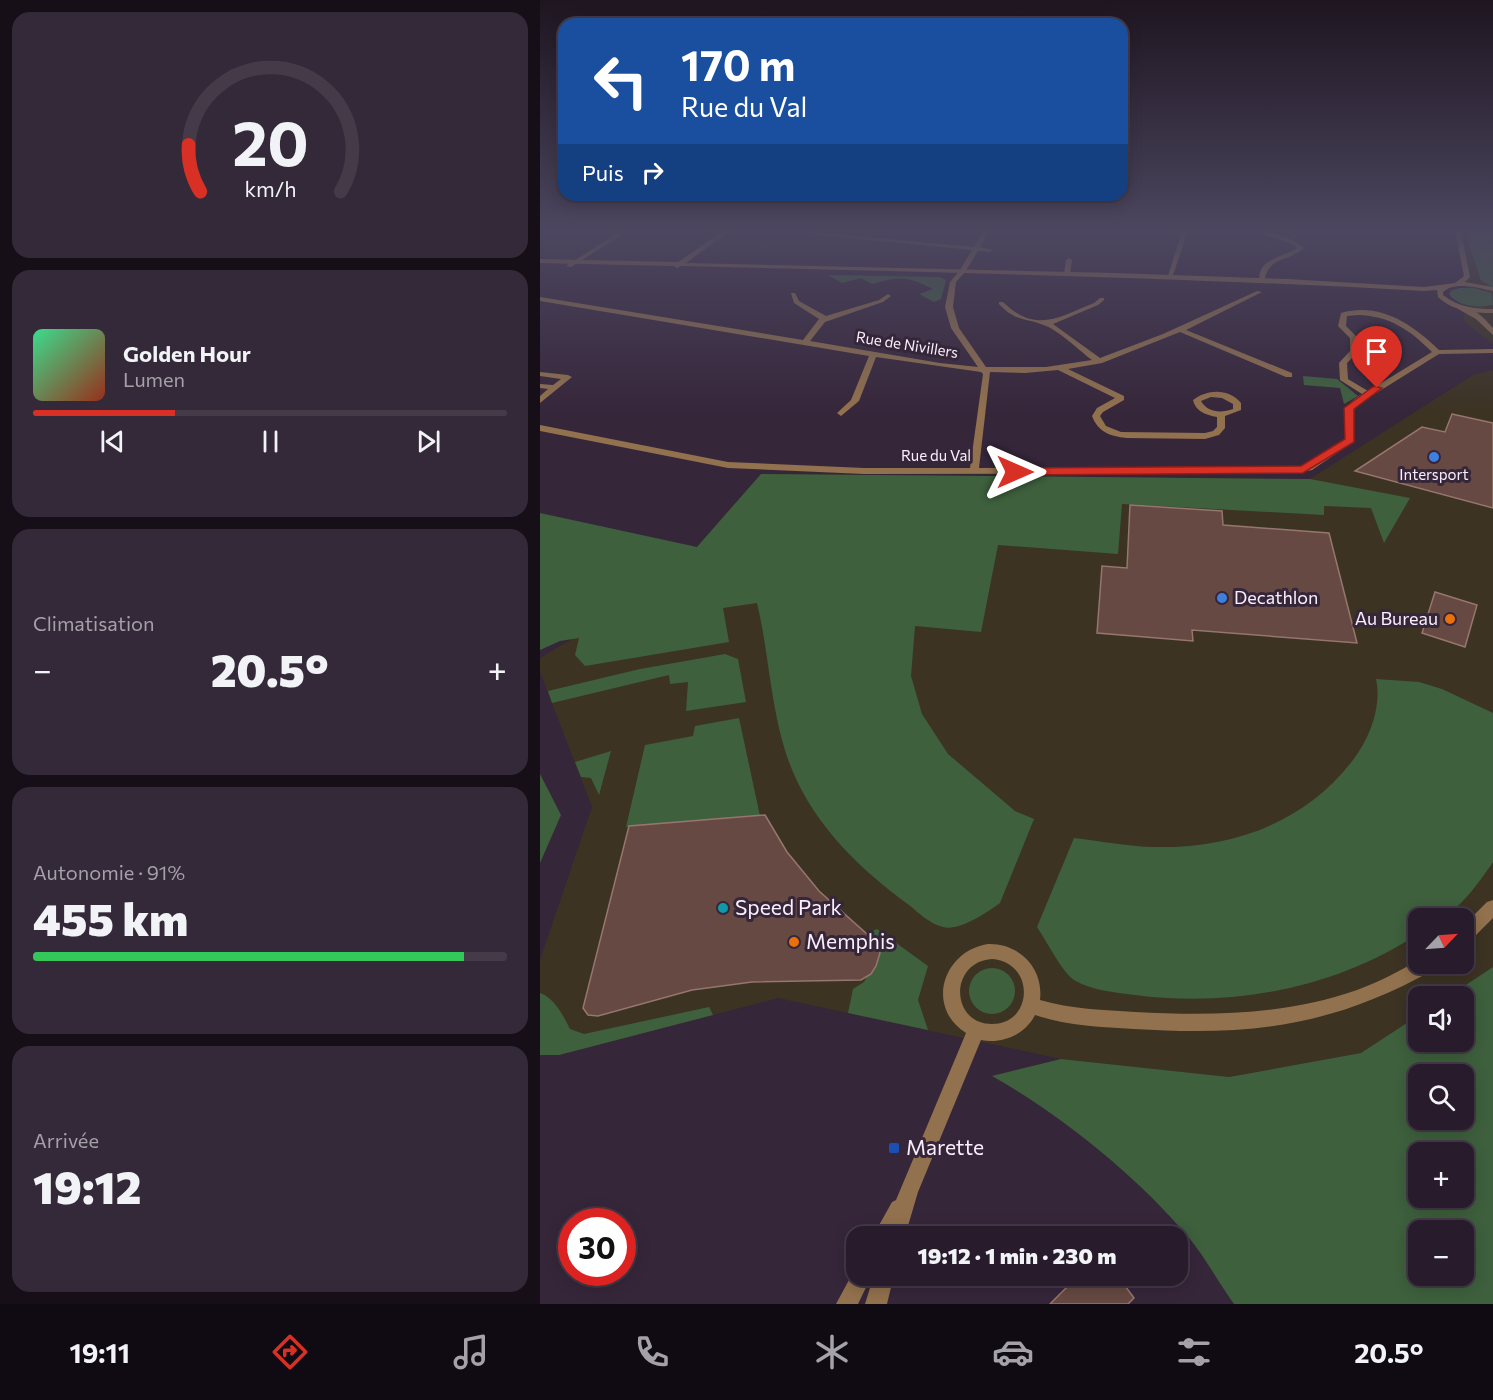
<!DOCTYPE html>
<html lang="fr">
<head>
<meta charset="utf-8">
<style>
	body { margin:0; font-family:Commissioner,sans-serif; background:#342938; color:#f1f3f6; height:100vh; display:flex; flex-direction:column; font-size:22px; white-space:nowrap }
	* { box-sizing:border-box; margin:0 }
	p { font-size:20px; color:#a5a1a9 }
	.icon { flex:none; width:33px; height:33px; fill:none; stroke:currentColor; stroke-width:2; stroke-linecap:round; stroke-linejoin:round }
	.map { position:relative; flex:1; overflow:hidden }
	.side { display:flex; flex-direction:column; gap:12px; padding:12px; background:#160f18; width:540px }
	.side>* { flex:none }
	.hud { position:absolute; left:18px; top:18px; width:570px; height:183px; border-radius:18px; box-shadow:0 3px 15px #0003,0 0 0 2px #443a48; background:#1a4fa0; color:#fff; overflow:hidden }
	.needle { width:39px; rotate:65deg }
	.fabs { position:absolute; left:868px; top:908px; display:grid; gap:12px }
	.fabs a { display:grid; place-items:center; width:66px; height:66px; border-radius:12px; background:#281c2c; box-shadow:0 3px 15px #0003,0 0 0 2px #443a48; font-size:30px }
	.speed { position:absolute; left:18px; top:1208px; display:flex; gap:12px; font-size:30px; font-weight:700; text-align:center }
	.speed>* { display:grid; place-content:center; width:78px; height:78px; border-radius:50%; background:#281c2c; box-shadow:0 3px 15px #0003,0 0 0 2px #443a48; line-height:1 }
	.speed .limit { border:9px solid #d22; background:#fff; color:#111 }
	.pin { position:absolute; display:grid; place-items:center; width:51px; height:51px; color:#fff; margin:-62px -26px; border-radius:50% 50% 50% 0; rotate:-45deg; box-shadow:0 0 6px #0007 }
	.pin .icon { rotate:45deg }
	.me { position:absolute; width:66px; margin:-33px; rotate:90deg; stroke-linejoin:round; filter:drop-shadow(0 0 4px #0008) }
	.turn { display:flex; align-items:center; gap:21px; height:126px; padding:0 24px; font-size:27px }
	.turn .icon { width:78px; height:78px; stroke-width:2.5 }
	.turn b { display:block; font-size:42px; line-height:51px }
	.then { display:flex; align-items:center; height:57px; padding:0 24px; background:#0003; gap:12px; font-size:22px }
	.big { font-size:45px; font-weight:800; line-height:1.1 }
	.side .tile { flex:1; display:flex; flex-direction:column; justify-content:center; gap:9px; min-width:0; padding:0 21px; border-radius:18px; background:#342938 }
	.side .dial { align-items:center; gap:0 }
	.dial svg { height:156px; overflow:visible; fill:none; stroke:#443a48; stroke-width:7; stroke-linecap:round; text-anchor:middle }
	.dial text { fill:#f1f3f6; stroke:none }
	.song { display:flex; align-items:center; gap:18px }
	.cover { width:72px; height:72px; border-radius:9px; background:linear-gradient(135deg,hsl(150 70% 55%),hsl(10 70% 35%)) }
	.played { height:6px; border-radius:3px; background:linear-gradient(90deg,#d93025 30%,#443a48 30%) }
	.keys { display:flex; justify-content:space-around; direction:ltr }
	.heat { display:flex; justify-content:space-between; align-items:center; font-size:33px; direction:ltr }
	.charge { height:9px; border-radius:4px; background:linear-gradient(90deg,#34c759 91%,#443a48 0) }
	.trip { position:absolute; left:306px; top:1226px; width:342px; height:60px; border-radius:18px; background:#281c2c; box-shadow:0 3px 15px #0003,0 0 0 2px #443a48; font-weight:800; line-height:60px; text-align:center }
	.tabs { display:flex; height:96px; justify-content:space-around; align-items:center; background:#100b12; color:#a5a1a9 }
	.tabs .icon { width:42px; height:42px }
	.tabs .selected { color:#d93025 }
	.tabs b { font-size:27px; color:#f1f3f6 }
	main { display:flex; flex:1; min-height:0 }
	.map>svg:first-child { display:block }
	.commercial { fill:#3c3323; fill-rule:evenodd }
	.green { fill:#3e603d; fill-rule:evenodd }
	.building { fill:#664942; stroke:#96766e; stroke-width:1.5 }
	.lines { fill:none; stroke-linecap:round; stroke-linejoin:round }
	.minor { fill:#92714e; fill-rule:evenodd }
	.tertiary { fill:#92714e; fill-rule:evenodd }
	.route { fill:#d93025; stroke:#8d1f18; stroke-width:1.5 }
	.shop-dot { fill:#3f7fe0; stroke:#36263a; stroke-width:2 }
	.food-dot { fill:#e8710a; stroke:#36263a; stroke-width:2 }
	.culture-dot { fill:#0f9aa8; stroke:#36263a; stroke-width:2 }
	.transit-dot { fill:#1a4fb4; stroke:#36263a; stroke-width:2 }
	.labels { text-anchor:middle; stroke-width:6; stroke-linejoin:round; paint-order:stroke }
	.far-street-label { font-size:15px; fill:#faeffc; stroke:#36263a }
	.far-poi-label { font-size:15px; fill:#faeffc; stroke:#36263a }
	.poi-label { font-size:18px; fill:#faeffc; stroke:#36263a; text-anchor:start }
	.near-poi-label { font-size:21px; fill:#faeffc; stroke:#36263a; text-anchor:start }
</style>
</head>
<body>
<main>
<section class="side">
<div class="tile dial"><svg viewBox="0 0 100 80">
<path d="M14 69A42 42 0 1 1 86 69"/>
<path d="M14 69A42 42 0 0 1 8 45" stroke="#d93025"/>
<text x="50" y="56" font-size="32" font-weight="700">20</text>
<text x="50" y="72" font-size="11">km/h</text>
</svg></div>
<div class="tile">
<div class="song"><i class="cover"></i><div><b>Golden Hour</b><p>Lumen</p></div></div>
<div class="played"></div>
<div class="keys"><svg class="icon" aria-label="previous" viewBox="0 0 24 24"><path d="M18 5L8 12l10 7zM5 5v14"/></svg><svg class="icon" aria-label="pause" viewBox="0 0 24 24"><path d="M8 5v14M16 5v14"/></svg><svg class="icon" aria-label="next" viewBox="0 0 24 24"><path d="M6 5l10 7-10 7zM19 5v14"/></svg></div>
</div>
<div class="tile"><p>Climatisation</p>
<div class="heat"><a>−</a><b class="big">20.5°</b><a>+</a></div>
</div>
<div class="tile"><p>Autonomie · 91%</p><b class="big">455 km</b><div class="charge"></div></div>
<div class="tile"><p>Arrivée</p><b class="big">19:12</b></div>
</section>
<div class="map">
<svg width="953" height="1304" viewBox="0 0 953 1304">
	<rect width="100%" height="100%" fill="#36263a"/>
	<!-- commercial -->
	<path class="commercial" d="M911,231H953V344L923,321L930,296Z
		M953,370V967L909,996H879V1015L821,1053L688,1077L521,1059L238,998L19,1055H0V960L52,807L0,672V658L124,584L221,474L770,479L933,375ZM879,918H924V963H879Z"/>
	<!-- green -->
	<path class="green" d="M925,231H949L953,234V287L941,281Z
		M288,275L399,277L406,280L401,299L394,302L379,294L393,289C367,276 360,276 332,284L321,278L302,283Z
		M920,288H934L952,293L953,305C939,308 918,307 909,294L912,290Z
		M763,376L797,379L818,396L804,404L800,388L764,385Z
		M221,474L770,479L870,498L844,543L831,508L784,506V515L582,504L578,554L458,545L441,632L375,626L371,676L382,714L408,754L475,811L494,819L460,903C448,912 418,932 403,927C390,924 379,913 369,905C322,871 276,827 253,772C231,721 230,657 217,603L183,608L189,642L45,666L35,655L39,638L20,641L0,650V513L157,547Z
		M185,654L198,659L206,702L146,711L148,682L130,684L129,675L12,703L8,691L100,669Z
		M836,679L879,682L902,689L953,713V862C942,878 921,909 902,917C896,920 886,918 879,918V933C798,988 691,1008 595,995C573,992 553,991 534,980C522,972 506,940 497,927L534,838C560,841 586,846 611,847C691,849 764,824 813,760C830,738 842,706 836,679Z
		M199,718L220,816L86,827L105,745L153,736L155,726Z
		M71,751L59,795L51,778L41,777L35,762Z
		M0,774L21,815L0,863Z
		M337,929L388,966L378,1000L388,1030L308,1013L313,989L324,982L336,960L323,935Z
		M953,967V1304H694C679,1283 666,1259 650,1239C598,1177 523,1116 452,1076L521,1059L689,1077L821,1053L879,1015V1041H924V996H909ZM879,1074H924V1119H879ZM879,1152H924V1197H879ZM879,1230H924V1275H879Z
		M429 991a23 23 0 1 1 46 0a23 23 0 1 1-46 0Z
		M0,993C14,997 24,1017 30,1029L44,1034L169,1007L173,1015L19,1055H0Z"/>
	<!-- building -->
	<path class="building" d="M912,414L953,423V508L815,471L882,427L905,432Z
		M590,505L682,511L683,525L789,533L817,643L652,630L653,641L557,633L562,566L587,568Z
		M895,592L937,605L925,647L882,633Z
		M225,815L247,852L279,891L338,944L340,953L336,966L331,974L321,980L212,982L152,990L58,1016L48,1015L43,1008L89,826Z
		M539,1275H577L594,1298L588,1304H510Z"/>
	<g class="lines">
		<!-- minor -->
		<path class="minor" d="M81,231H88L31,267L26,266Z
			M240,231H261L434,247L444,231H450L440,247L453,250L450,252L438,251L425,272L416,282L413,307L419,328L446,367H506L552,360C540,351 519,331 506,326C486,317 477,323 459,304V302H463C496,334 519,317 554,303L560,298H564V300L558,305L513,324L560,358L623,334L717,291L722,292L646,330L752,373V377H746L640,332L562,363L528,369L584,396V400L563,412L560,416L566,426L581,432L665,433L673,431L677,427V417C666,415 655,411 653,400C667,389 689,388 701,403V410L685,416V428L679,435L665,439L586,438C570,436 558,432 552,416L557,408L575,398L518,370L485,373L450,372L439,468L766,466L805,439C805,416 801,407 822,394L800,380L799,363L810,351V338L798,326L801,313C840,302 872,324 899,350L953,349V353L899,354L817,405L813,412V442L772,470L758,473L324,474L188,468L0,431V425L188,462L324,468H430L443,374L441,372L336,357L319,401L301,416L297,413L311,400L329,356L0,301V297L263,340L279,319L254,303L251,293H255L259,301L286,316L339,300L348,294L351,296L343,302L285,322L270,341L400,363L438,367L411,328L405,307L410,282L420,270L432,250ZM818,315C850,316 870,330 892,352L828,391L808,379L807,363L818,352V338L806,326L807,316ZM671,397L682,398L693,404V409C681,413 668,413 661,401Z
			M642,231H648L632,278L627,279Z
			M713,231C728,230 753,237 764,248C747,263 730,255 724,281H720C715,260 743,257 757,248L753,244Z
			M529,258L532,260L530,274L527,276L524,274L526,260Z
			M918,305C933,306 944,318 953,328V335L936,319L918,309Z
			M0,372L28,375L32,377L0,403V396L8,389L0,388V384L13,385L21,379L0,376Z
			M953,900V918L930,941L924,943V925L947,902Z
			M448,944C479,943 504,968 500,1000C531,1009 564,1010 595,1012C670,1016 746,1015 817,990C839,982 859,971 879,960V963H897L895,969C792,1027 711,1036 594,1029C561,1027 527,1026 495,1015C485,1035 462,1044 441,1040L378,1192L365,1236H333L352,1202L356,1200L426,1033C385,1007 403,951 448,944ZM452,959C495,962 494,1024 452,1024C410,1024 409,962 452,959Z
			M316,1267V1275H332L318,1304H296Z
			M334,1275H354L347,1304H325Z"/>
		<!-- tertiary -->
		<path class="tertiary" d="M183,231H190L146,263L575,273L747,279L884,287L915,283L924,276L915,231H921L930,277L925,282L953,287V291C938,288 915,281 903,292V295C918,307 935,309 953,309V313C933,313 913,311 898,297L897,290L884,291C636,277 389,272 141,266L137,268L134,266L0,263V259L138,262Z"/>
	</g>
	<!-- sky -->
	<linearGradient id="sky" x2="0" y2="1"><stop stop-color="#1e1520"/><stop offset="0.56" stop-color="#4c4760"/><stop offset="1" stop-color="#4c4760" stop-opacity="0"/></linearGradient>
	<rect width="953" height="413" fill="url(#sky)"/>
	<!-- route -->
	<path class="route" d="M834,386L842,388L814,409V442L763,473L475,475L470,472L475,468L761,466L805,439L804,408Z"/>
	<!-- markers -->
	<g class="shop-dot">
		<circle cx="894" cy="457" r="6"/>
		<circle cx="682" cy="598" r="6"/>
	</g>
	<g class="food-dot">
		<circle cx="910" cy="619" r="6"/>
		<circle cx="254" cy="942" r="6"/>
	</g>
	<circle class="culture-dot" cx="183" cy="908" r="6"/>
	<rect class="transit-dot" x="348" y="1142" width="12" height="12" rx="3"/>
	<g class="labels">
		<!-- far-street labels -->
		<g class="far-street-label">
			<text transform="translate(367 345) rotate(9)" y="5">Rue de Nivillers</text>
			<text x="396" y="461">Rue du Val</text>
		</g>
		<!-- far-poi labels -->
		<g class="far-poi-label">
			<text x="894" y="480">Intersport</text>
		</g>
		<!-- poi labels -->
		<g class="poi-label">
			<text x="694" y="604">Decathlon</text>
			<text x="898" y="625" text-anchor="end">Au Bureau</text>
		</g>
		<!-- near-poi labels -->
		<g class="near-poi-label">
			<text x="195" y="915">Speed Park</text>
			<text x="266" y="949">Memphis</text>
			<text x="366" y="1155">Marette</text>
		</g>
	</g>
</svg>
<div class="fabs">
<a><svg class="needle" viewBox="-14 -14 28 28"><path d="M0-13l5 13h-10z" fill="#e53935"/><path d="M0 13l5-13h-10z" fill="#a5a1a9"/></svg></a>
<a><svg class="icon" aria-label="sound" viewBox="0 0 24 24"><path d="M4 9h4l5-4v14l-5-4H4zM17 9q2 3 0 6"/></svg></a>
<a><svg class="icon" aria-label="search" viewBox="0 0 24 24"><circle cx="10" cy="10" r="6"/><path d="M15 15l6 6"/></svg></a>
<a>+</a>
<a>−</a>
</div>
<div class="speed"><div class="limit">30</div></div>
<div class="pin" style="left:837px;top:388px;background:#d93025"><svg class="icon" aria-label="arrive" viewBox="0 0 24 24"><path d="M6 21V4h12l-3 4 3 4H6"/></svg></div>
<svg class="me" style="left:475px;top:472px" viewBox="-20 -20 40 40"><path d="M0-17L14 15 0 8-14 15z" fill="#d93025" stroke="#fff" stroke-width="4"/></svg>
<div class="trip">19:12 · 1 min · 230 m</div>
<div class="hud">
<div class="turn"><svg class="icon" aria-label="left" viewBox="0 0 24 24"><path d="M17 20v-9H6M10 6l-5 5 5 5"/></svg><div><b>170 m</b>Rue du Val</div></div>
<div class="then">Puis<svg class="icon" aria-label="right" viewBox="0 0 24 24"><path d="M7 20v-9h11M14 6l5 5-5 5"/></svg></div>
</div>
</div>
</main>
<nav class="tabs">
<b>19:11</b>
<svg class="icon selected" aria-label="directions" viewBox="0 0 24 24"><path d="M12 3l9 9-9 9-9-9zM9 14v-3h6M13 9l2 2-2 2"/></svg>
<svg class="icon" aria-label="music" viewBox="0 0 24 24"><path d="M9 18V5l10-2v13"/><circle cx="6" cy="18" r="3"/><circle cx="16" cy="16" r="3"/></svg>
<svg class="icon" aria-label="phone" viewBox="0 0 24 24"><path d="M5 4h4l2 5-3 2q2 4 5 5l2-3 5 2v4C11 20 4 13 5 4z"/></svg>
<svg class="icon" aria-label="climate" viewBox="0 0 24 24"><path d="M12 3v18M4 7l16 10M4 17L20 7"/></svg>
<svg class="icon" aria-label="car" viewBox="0 0 24 24"><path d="M5 17H2v-5l4-1 3-4h7l3 4 3 1v5h-3M9 17h6M6 11h13"/><circle cx="7" cy="17" r="2"/><circle cx="17" cy="17" r="2"/></svg>
<svg class="icon" aria-label="filters" viewBox="0 0 24 24"><path d="M4 7h16M4 17h16"/><circle cx="9" cy="7" r="2"/><circle cx="15" cy="17" r="2"/></svg>
<b>20.5°</b>
</nav>
</body>
</html>
